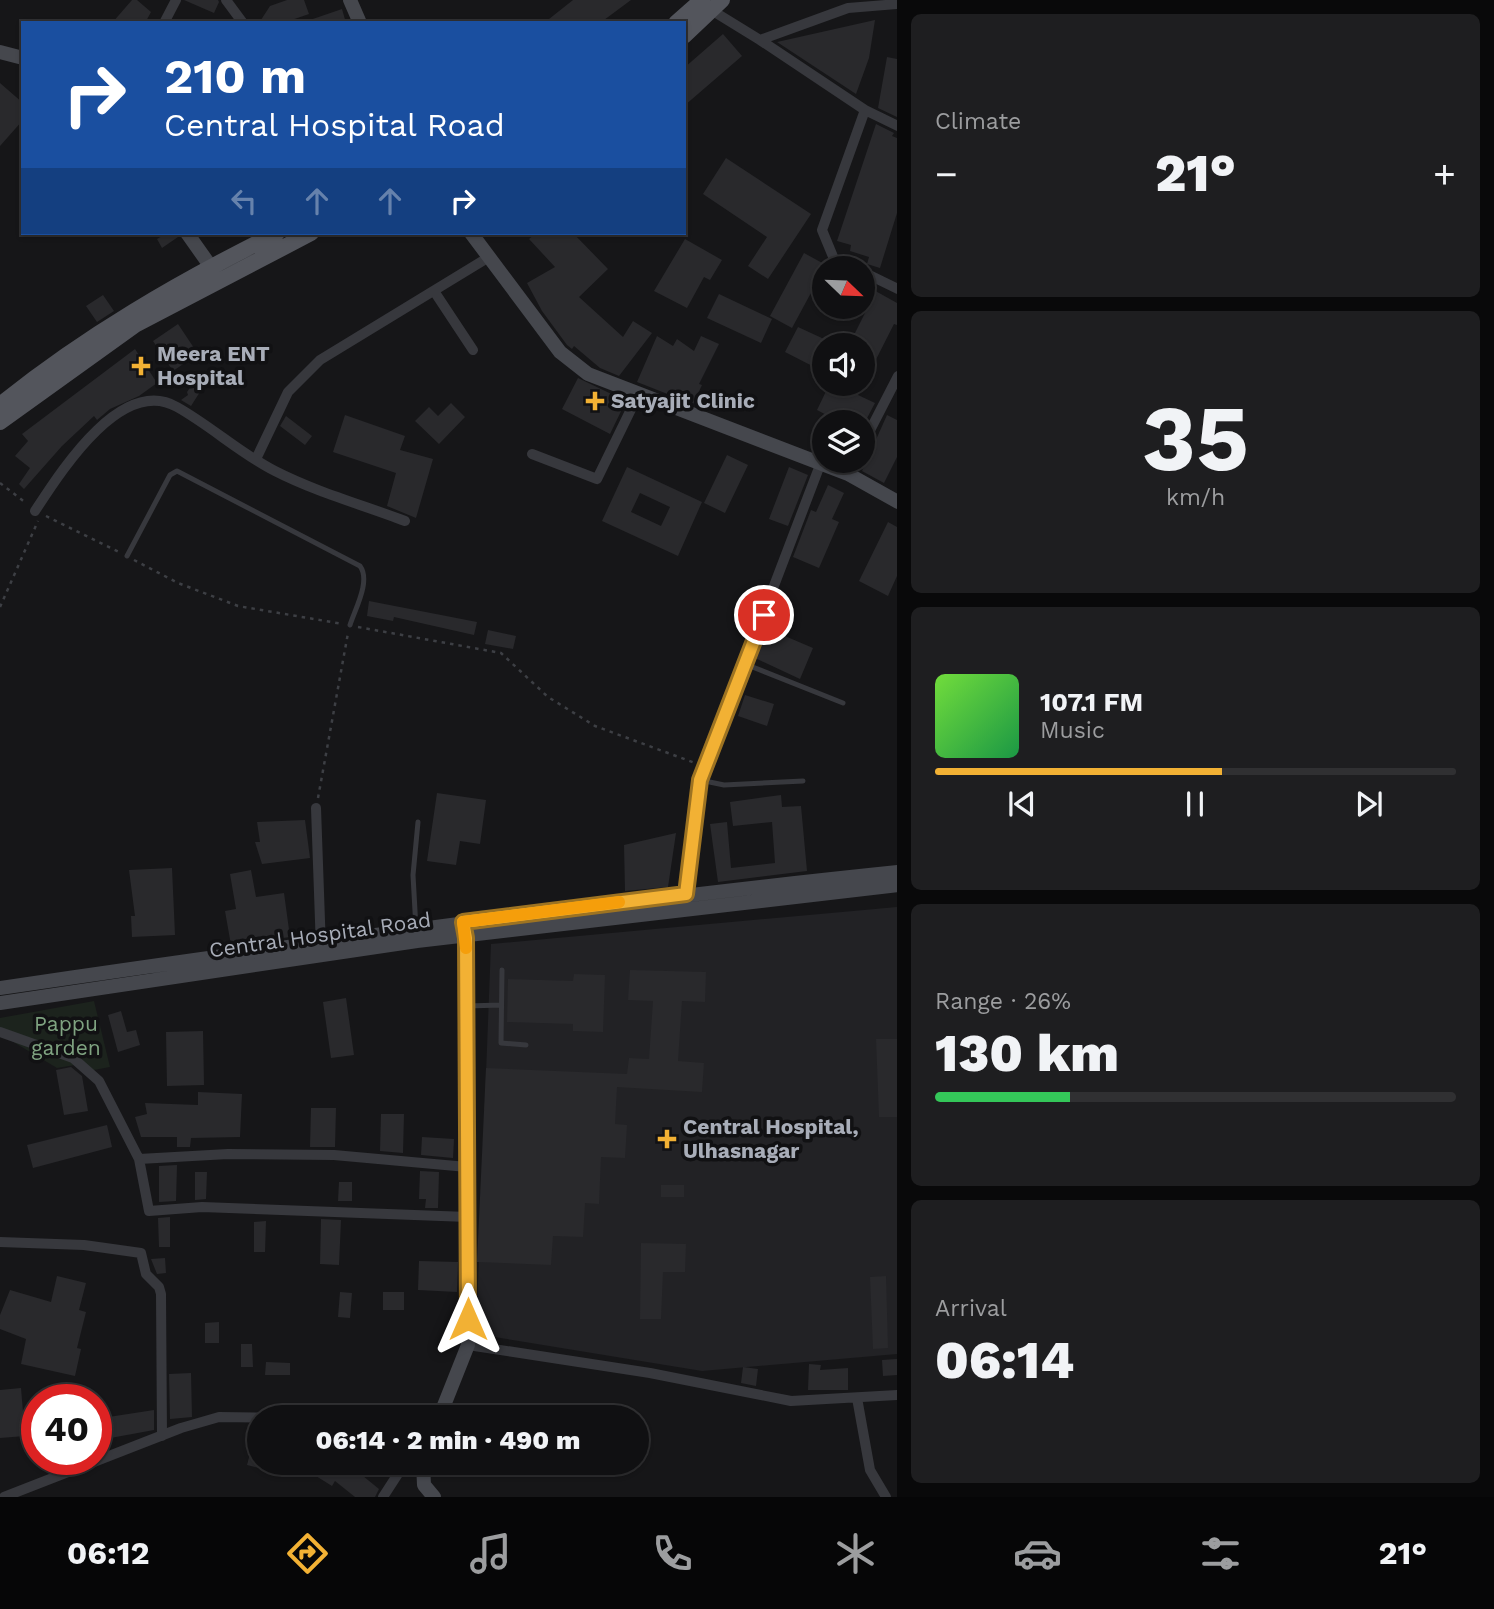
<!DOCTYPE html>
<html lang="en">
<head>
<meta charset="utf-8">
<style>
	body { margin:0; font-family:"Work Sans",sans-serif; background:#1e1e20; color:#f1f3f6; height:100vh; display:flex; flex-direction:column; font-size:26px; white-space:nowrap }
	* { box-sizing:border-box; margin:0 }
	p { font-size:23px; color:#9c9d9f }
	.icon { flex:none; width:38px; height:38px; fill:none; stroke:currentColor; stroke-width:2; stroke-linecap:round; stroke-linejoin:round }
	.map { position:relative; flex:1; overflow:hidden }
	.drawer { display:flex; flex-direction:column; gap:14px; padding:14px; background:#09090a; width:597px }
	.drawer>* { flex:none }
	.top-card { position:absolute; left:21px; top:21px; width:665px; height:214px; border-radius:0px; box-shadow:0 2px 5px #0004,0 0 0 2px #303032; background:#1a4fa0; color:#fff; overflow:hidden }
	.needle { width:46px; rotate:113deg }
	.fabs { position:absolute; left:812px; top:256px; display:grid; gap:14px }
	.fabs a { display:grid; place-items:center; width:63px; height:63px; border-radius:50%; background:#101012; box-shadow:0 2px 5px #0004,0 0 0 2px #303032; font-size:35px }
	.speed { position:absolute; left:21px; top:1384px; display:flex; gap:14px; font-size:35px; font-weight:700; text-align:center }
	.speed>* { display:grid; place-content:center; width:91px; height:91px; border-radius:50%; background:#101012; box-shadow:0 2px 5px #0004,0 0 0 2px #303032; line-height:1 }
	.speed .limit { border:10px solid #d22; background:#fff; color:#111 }
	.pin { position:absolute; display:grid; place-items:center; width:60px; height:60px; color:#fff; margin:-30px; border:4px solid #fff; border-radius:50%; box-shadow:0 2px 7px #0007 }
	.me { position:absolute; width:77px; margin:-38px; rotate:0deg; stroke-linejoin:round; filter:drop-shadow(0 0 5px #0008) }
	.turn { display:flex; align-items:center; gap:24px; height:147px; padding:0 28px; font-size:32px }
	.turn .icon { width:91px; height:91px; stroke-width:2.5 }
	.turn b { display:block; font-size:49px; line-height:60px }
	.lanes { display:flex; align-items:center; height:66px; padding:0 28px; background:#0003; justify-content:center; gap:35px; direction:ltr }
	.lanes .off { opacity:.35 }
	.big { font-size:52px; font-weight:800; line-height:1.1 }
	.drawer .card { flex:1; display:flex; flex-direction:column; justify-content:center; gap:10px; min-width:0; padding:0 24px; border-radius:10px; background:#1e1e20 }
	.drawer .dial { align-items:center; gap:0 }
	.dial b { font-size:91px; line-height:1 }
	.song { display:flex; align-items:center; gap:21px }
	.cover { width:84px; height:84px; border-radius:10px; background:linear-gradient(135deg,hsl(100 70% 55%),hsl(140 70% 35%)) }
	.played { height:7px; border-radius:4px; background:linear-gradient(90deg,#f2b134 55%,#303032 55%) }
	.keys { display:flex; justify-content:space-around; direction:ltr }
	.heat { display:flex; justify-content:space-between; align-items:center; font-size:38px; direction:ltr }
	.charge { height:10px; border-radius:5px; background:linear-gradient(90deg,#34c759 26%,#303032 0) }
	.trip { position:absolute; left:247px; top:1405px; width:402px; height:70px; border-radius:35px; background:#101012; box-shadow:0 2px 5px #0004,0 0 0 2px #303032; font-weight:800; line-height:70px; text-align:center }
	.menu { display:flex; height:112px; justify-content:space-around; align-items:center; background:#060607; color:#9c9d9f }
	.menu .icon { width:49px; height:49px }
	.menu .selected { color:#f2b134 }
	.menu b { font-size:32px; color:#f1f3f6 }
	main { display:flex; flex:1; min-height:0 }
	.map>svg:first-child { display:block }
	.built { fill:#222225 }
	.green { fill:#1c231d }
	.building { fill:#29292c; fill-rule:evenodd }
	.lines { fill:none; stroke-linecap:round; stroke-linejoin:round }
	.path { stroke:#3d3f44; stroke-width:2.5; stroke-dasharray:3.5 5; stroke-linecap:butt }
	.lane { stroke:#37383d; stroke-width:5 }
	.street { stroke:#37383d; stroke-width:10 }
	.secondary { stroke:#45474d; stroke-width:14 }
	.primary { stroke:#53555c; stroke-width:16 }
	.route-casing { stroke:#9d7322; stroke-width:18 }
	.route { stroke:#f2b134; stroke-width:12 }
	.slow { stroke:#f59e0b; stroke-width:12 }
	.poi-dot { fill:#f2b134; stroke:#111113; stroke-width:2.5 }
	.labels { text-anchor:middle; stroke-width:7; stroke-linejoin:round; paint-order:stroke }
	.poi-label { font-size:21px; font-weight:bold; fill:#a8adb8; stroke:#111113; text-anchor:start }
	.street-label { font-size:21px; fill:#a8adb8; stroke:#111113 }
	.park-label { font-size:21px; fill:#7fa381; stroke:#111113 }
</style>
</head>
<body>
<main>
<div class="map">
<svg width="898" height="1497" viewBox="0 0 898 1497">
	<rect width="100%" height="100%" fill="#161618"/>
	<!-- built -->
	<path class="built" d="M897,907V1354L702,1371L476,1334L491,944Z"/>
	<!-- green -->
	<path class="green" d="M94,1001L110,1067L83,1072L81,1064L57,1068L0,1034V1018Z"/>
	<!-- building -->
	<path class="building" d="M132,0H137L151,12L145,23H112Z
		M184,0H218L219,2L214,13Z
		M287,0H304L309,14L283,23H259L270,6Z
		M573,0H631L600,23H544Z
		M342,9L346,23H307V21Z
		M875,20L869,58L856,94L777,42Z
		M723,34L742,56L684,106V68Z
		M887,57L897,59V117L878,108Z
		M0,83L23,103V120L0,146Z
		M876,124L894,133L892,136L897,138V213L880,268L867,264L869,257L850,251L851,245L837,241Z
		M726,158L811,214L768,279L748,266L767,237L703,194Z
		M167,233H178V237L162,248L157,239Z
		M536,233H573L608,269L579,297L623,337L633,321L652,333L619,376L600,368L574,346L572,349L567,345L542,311L527,283L555,267L529,239Z
		M685,239L722,260L710,280L704,277L687,308L654,291Z
		M804,253L826,265L792,328L770,316Z
		M863,284L897,303V325L894,324L858,395L875,403L865,422L849,414L845,422H840L817,410L830,383H863V345H849L867,309L863,307Z
		M719,294L772,319L761,343L707,318Z
		M103,295L114,311L97,322L86,306Z
		M178,324L198,354L173,371L153,341Z
		M798,327L824,339V372L785,352Z
		M657,336L673,346L677,339L694,351L701,336L719,344L699,384L702,385L693,404L637,382Z
		M135,349L157,383L139,396L110,409L97,420L94,416L62,446L24,489L19,484L30,468L15,456L28,441L22,434Z
		M578,378L626,401L610,434L562,409Z
		M194,382L201,386L205,384L191,406L181,400L188,395L187,392Z
		M451,403L465,417L439,444L415,421L429,407L438,416Z
		M345,415L405,436L400,450L433,459L416,518L387,506L396,473L333,452Z
		M887,415L897,420V457L884,483L862,471Z
		M286,416L312,436L305,445L280,426Z
		M727,455L748,465L725,513L704,503Z
		M627,467L702,502L678,556L602,521ZM640,493L670,507L661,526L631,512Z
		M789,467L808,475L788,526L769,519Z
		M828,485L844,493L832,519L839,522L819,568L793,557L811,510L816,512Z
		M888,522L897,527V576L888,596L859,581Z
		M369,601L477,622L474,635L394,617L393,621L367,616Z
		M766,628L813,648L800,679L755,658Z
		M488,630L516,636L513,649L485,644Z
		M745,695L774,704L767,726L738,716Z
		M437,793L486,800L480,844L460,841L456,865L427,861Z
		M781,795L782,807L801,806L807,871L718,882L710,824L727,822L731,868L775,863L772,822L733,826L730,802Z
		M305,820L310,858L262,864L255,842H260L257,822Z
		M676,833L668,887L625,891L624,845Z
		M172,868L175,935L132,937L131,916H135L129,870Z
		M251,870L256,897L284,893L290,937L231,945L225,911L236,909L230,874Z
		M630,970L706,972L705,1002L682,1001L678,1061L704,1063L702,1092L617,1087L615,1124L627,1125L625,1158L601,1157L599,1204L585,1203L583,1237L553,1236L551,1265L477,1262L486,1068L627,1074L629,1058L649,1059L653,1001L628,1000Z
		M574,974L605,975L603,1032L573,1031V1024L507,1022L508,979L573,981Z
		M346,998L354,1055L331,1058L323,1002Z
		M121,1011L127,1032L136,1030L140,1045L118,1052L108,1015Z
		M203,1031L204,1085L167,1086L166,1032Z
		M876,1039H897V1117H879Z
		M71,1067L82,1076L88,1111L64,1115L56,1070Z
		M198,1092L242,1094L240,1137L191,1138L190,1147H177V1137H141L135,1117L147,1114L145,1103L198,1105Z
		M311,1108H336L335,1147H310Z
		M381,1114H404L403,1153L380,1151Z
		M107,1125L112,1147L33,1168L27,1145Z
		M422,1137L454,1139L453,1158L421,1155Z
		M177,1165L176,1201L159,1202V1166Z
		M420,1171L439,1172L438,1208H425L426,1199H419Z
		M195,1172H207L206,1199L195,1200Z
		M339,1182H352V1201H338Z
		M661,1185H684V1197H661Z
		M170,1217V1247H159L158,1218Z
		M321,1219L341,1220L339,1265L320,1264Z
		M266,1221L265,1252H254V1222Z
		M641,1243L686,1244L685,1272H663L661,1319H640Z
		M165,1258L166,1273L157,1274L151,1259Z
		M419,1261L458,1262L457,1292L418,1290Z
		M57,1276L86,1283L79,1310L86,1312L77,1348L81,1349L75,1376L21,1364L26,1339L0,1329V1315L10,1290L51,1302Z
		M886,1276L888,1348L873,1349L870,1277Z
		M340,1292L352,1293L350,1318L338,1317Z
		M383,1292H404V1310H383Z
		M219,1322V1343H205V1323Z
		M241,1344H252L253,1367H241Z
		M897,1359V1375L883,1376L882,1360Z
		M266,1362L290,1363V1375H265Z
		M809,1364L821,1365L820,1370L848,1368V1390H808Z
		M743,1367L758,1369L756,1386L741,1383Z
		M191,1373L192,1417L170,1419L169,1374Z
		M21,1388L25,1436L0,1438V1390Z
		M366,1405L385,1418H358Z
		M154,1410V1430L105,1439L102,1418Z
		M256,1431L259,1432V1468L247,1465Z
		M295,1463H341L350,1469L352,1467L379,1489L375,1497H355L335,1481L332,1486Z"/>
	<g class="lines">
		<!-- path -->
		<path class="path" d="M0,483L26,503
			M46,516L119,552
			M134,560L178,583L238,606L343,624
			M0,607L38,521
			M358,627L501,653L548,697L595,726L695,763
			M318,798L348,633"/>
		<!-- lane -->
		<path class="lane" d="M127,556L170,475L177,471L360,566C371,581 355,609 350,625
			M745,664L843,703
			M700,780L724,785L803,781
			M416,929L413,875L418,822
			M502,970L501,1043L526,1045
			M467,1006L501,1005"/>
		<!-- street -->
		<path class="street" d="M226,0L243,23
			M708,8L760,40L848,8L898,4
			M164,23L176,0
			M760,40L865,110L822,230L834,259L853,268
			M865,110L898,126
			M863,272L898,289
			M434,291L473,350
			M863,444L898,376
			M532,454L597,479L638,395
			M256,459L288,392L320,360L489,257
			M848,474L855,460
			M35,511C60,473 121,375 177,407C211,426 241,454 275,471C316,492 363,505 405,521
			M316,808L321,949
			M687,902L700,780L820,465
			M0,1032L73,1058L99,1081L139,1159L149,1211L202,1207L468,1217
			M139,1159L228,1154L334,1155L467,1167
			M0,1242L84,1245L141,1253L146,1274L159,1287L161,1294L162,1436
			M468,1345L650,1373L791,1401L898,1395
			M857,1398L870,1470L886,1497
			M4,1497L181,1428L219,1417L310,1418
			M383,1497L405,1463"/>
		<!-- secondary -->
		<path class="secondary" d="M350,0L360,23
			M0,52L23,58
			M187,233L216,274
			M471,233L560,352L588,374L848,474L898,502
			M0,988C299,944 597,903 898,872
			M0,1003L417,941L898,885
			M439,1418L468,1345L465,931
			M423,1463L424,1485L434,1497"/>
		<!-- primary -->
		<path class="primary" d="M676,23L702,0
			M684,36L722,0
			M0,405C85,336 179,282 277,233
			M0,422L135,325L311,233"/>
	</g>
	<g class="lines">
		<!-- route casing -->
		<g class="route-casing">
			<path id="route" d="M468,1319L466,938L463,922L686,894L700,780L764,615"/>
		</g>
		<!-- route -->
		<use href="#route" class="route"/>
		<!-- slow -->
		<path class="slow" d="M466,948L463,922L619,902"/>
	</g>
	<!-- markers -->
	<g class="poi-dot">
		<path d="M137.5 355.5h7v7h7v7h-7v7h-7v-7h-7v-7h7z"/>
		<path d="M591.5 390.5h7v7h7v7h-7v7h-7v-7h-7v-7h7z"/>
		<path d="M663.5 1128.5h7v7h7v7h-7v7h-7v-7h-7v-7h7z"/>
	</g>
	<g class="labels">
		<!-- poi labels -->
		<g class="poi-label">
			<text x="157" y="361">Meera ENT<tspan x="157" dy="24">Hospital</tspan></text>
			<text x="611" y="408">Satyajit Clinic</text>
			<text x="683" y="1134">Central Hospital,<tspan x="683" dy="24">Ulhasnagar</tspan></text>
		</g>
		<!-- street labels -->
		<g class="street-label">
			<text transform="translate(320 935) rotate(-8)" y="7">Central Hospital Road</text>
		</g>
		<!-- park labels -->
		<g class="park-label">
			<text x="66" y="1031">Pappu<tspan x="66" dy="24">garden</tspan></text>
		</g>
	</g>
</svg>
<div class="fabs">
<a><svg class="needle" viewBox="-14 -14 28 28"><path d="M0-13l5 13h-10z" fill="#e53935"/><path d="M0 13l5-13h-10z" fill="#9c9d9f"/></svg></a>
<a><svg class="icon" aria-label="sound" viewBox="0 0 24 24"><path d="M4 9h4l5-4v14l-5-4H4zM17 9q2 3 0 6"/></svg></a>
<a><svg class="icon" aria-label="layers" viewBox="0 0 24 24"><path d="M12 4l9 5-9 5-9-5zM3 14l9 5 9-5"/></svg></a>
</div>
<div class="speed"><div class="limit">40</div></div>
<div class="pin" style="left:764px;top:615px;background:#d93025"><svg class="icon" aria-label="arrive" viewBox="0 0 24 24"><path d="M6 21V4h12l-3 4 3 4H6"/></svg></div>
<svg class="me" style="left:468px;top:1319px" viewBox="-20 -20 40 40"><path d="M0-17L14 15 0 8-14 15z" fill="#f2b134" stroke="#fff" stroke-width="4"/></svg>
<div class="trip">06:14 · 2 min · 490 m</div>
<div class="top-card">
<div class="turn"><svg class="icon" aria-label="right" viewBox="0 0 24 24"><path d="M7 20v-9h11M14 6l5 5-5 5"/></svg><div><b>210 m</b>Central Hospital Road</div></div>
<div class="lanes"><svg class="icon off" aria-label="left" viewBox="0 0 24 24"><path d="M17 20v-9H6M10 6l-5 5 5 5"/></svg><svg class="icon off" aria-label="ahead" viewBox="0 0 24 24"><path d="M12 20V5M6 11l6-6 6 6"/></svg><svg class="icon off" aria-label="ahead" viewBox="0 0 24 24"><path d="M12 20V5M6 11l6-6 6 6"/></svg><svg class="icon" aria-label="right" viewBox="0 0 24 24"><path d="M7 20v-9h11M14 6l5 5-5 5"/></svg></div>
</div>
</div>
<section class="drawer">
<div class="card"><p>Climate</p>
<div class="heat"><a>−</a><b class="big">21°</b><a>+</a></div>
</div>
<div class="card dial"><b>35</b><p>km/h</p></div>
<div class="card">
<div class="song"><i class="cover"></i><div><b>107.1 FM</b><p>Music</p></div></div>
<div class="played"></div>
<div class="keys"><svg class="icon" aria-label="previous" viewBox="0 0 24 24"><path d="M18 5L8 12l10 7zM5 5v14"/></svg><svg class="icon" aria-label="pause" viewBox="0 0 24 24"><path d="M8 5v14M16 5v14"/></svg><svg class="icon" aria-label="next" viewBox="0 0 24 24"><path d="M6 5l10 7-10 7zM19 5v14"/></svg></div>
</div>
<div class="card"><p>Range · 26%</p><b class="big">130 km</b><div class="charge"></div></div>
<div class="card"><p>Arrival</p><b class="big">06:14</b></div>
</section>
</main>
<nav class="menu">
<b>06:12</b>
<svg class="icon selected" aria-label="directions" viewBox="0 0 24 24"><path d="M12 3l9 9-9 9-9-9zM9 14v-3h6M13 9l2 2-2 2"/></svg>
<svg class="icon" aria-label="music" viewBox="0 0 24 24"><path d="M9 18V5l10-2v13"/><circle cx="6" cy="18" r="3"/><circle cx="16" cy="16" r="3"/></svg>
<svg class="icon" aria-label="phone" viewBox="0 0 24 24"><path d="M5 4h4l2 5-3 2q2 4 5 5l2-3 5 2v4C11 20 4 13 5 4z"/></svg>
<svg class="icon" aria-label="climate" viewBox="0 0 24 24"><path d="M12 3v18M4 7l16 10M4 17L20 7"/></svg>
<svg class="icon" aria-label="car" viewBox="0 0 24 24"><path d="M5 17H2v-5l4-1 3-4h7l3 4 3 1v5h-3M9 17h6M6 11h13"/><circle cx="7" cy="17" r="2"/><circle cx="17" cy="17" r="2"/></svg>
<svg class="icon" aria-label="filters" viewBox="0 0 24 24"><path d="M4 7h16M4 17h16"/><circle cx="9" cy="7" r="2"/><circle cx="15" cy="17" r="2"/></svg>
<b>21°</b>
</nav>
</body>
</html>
